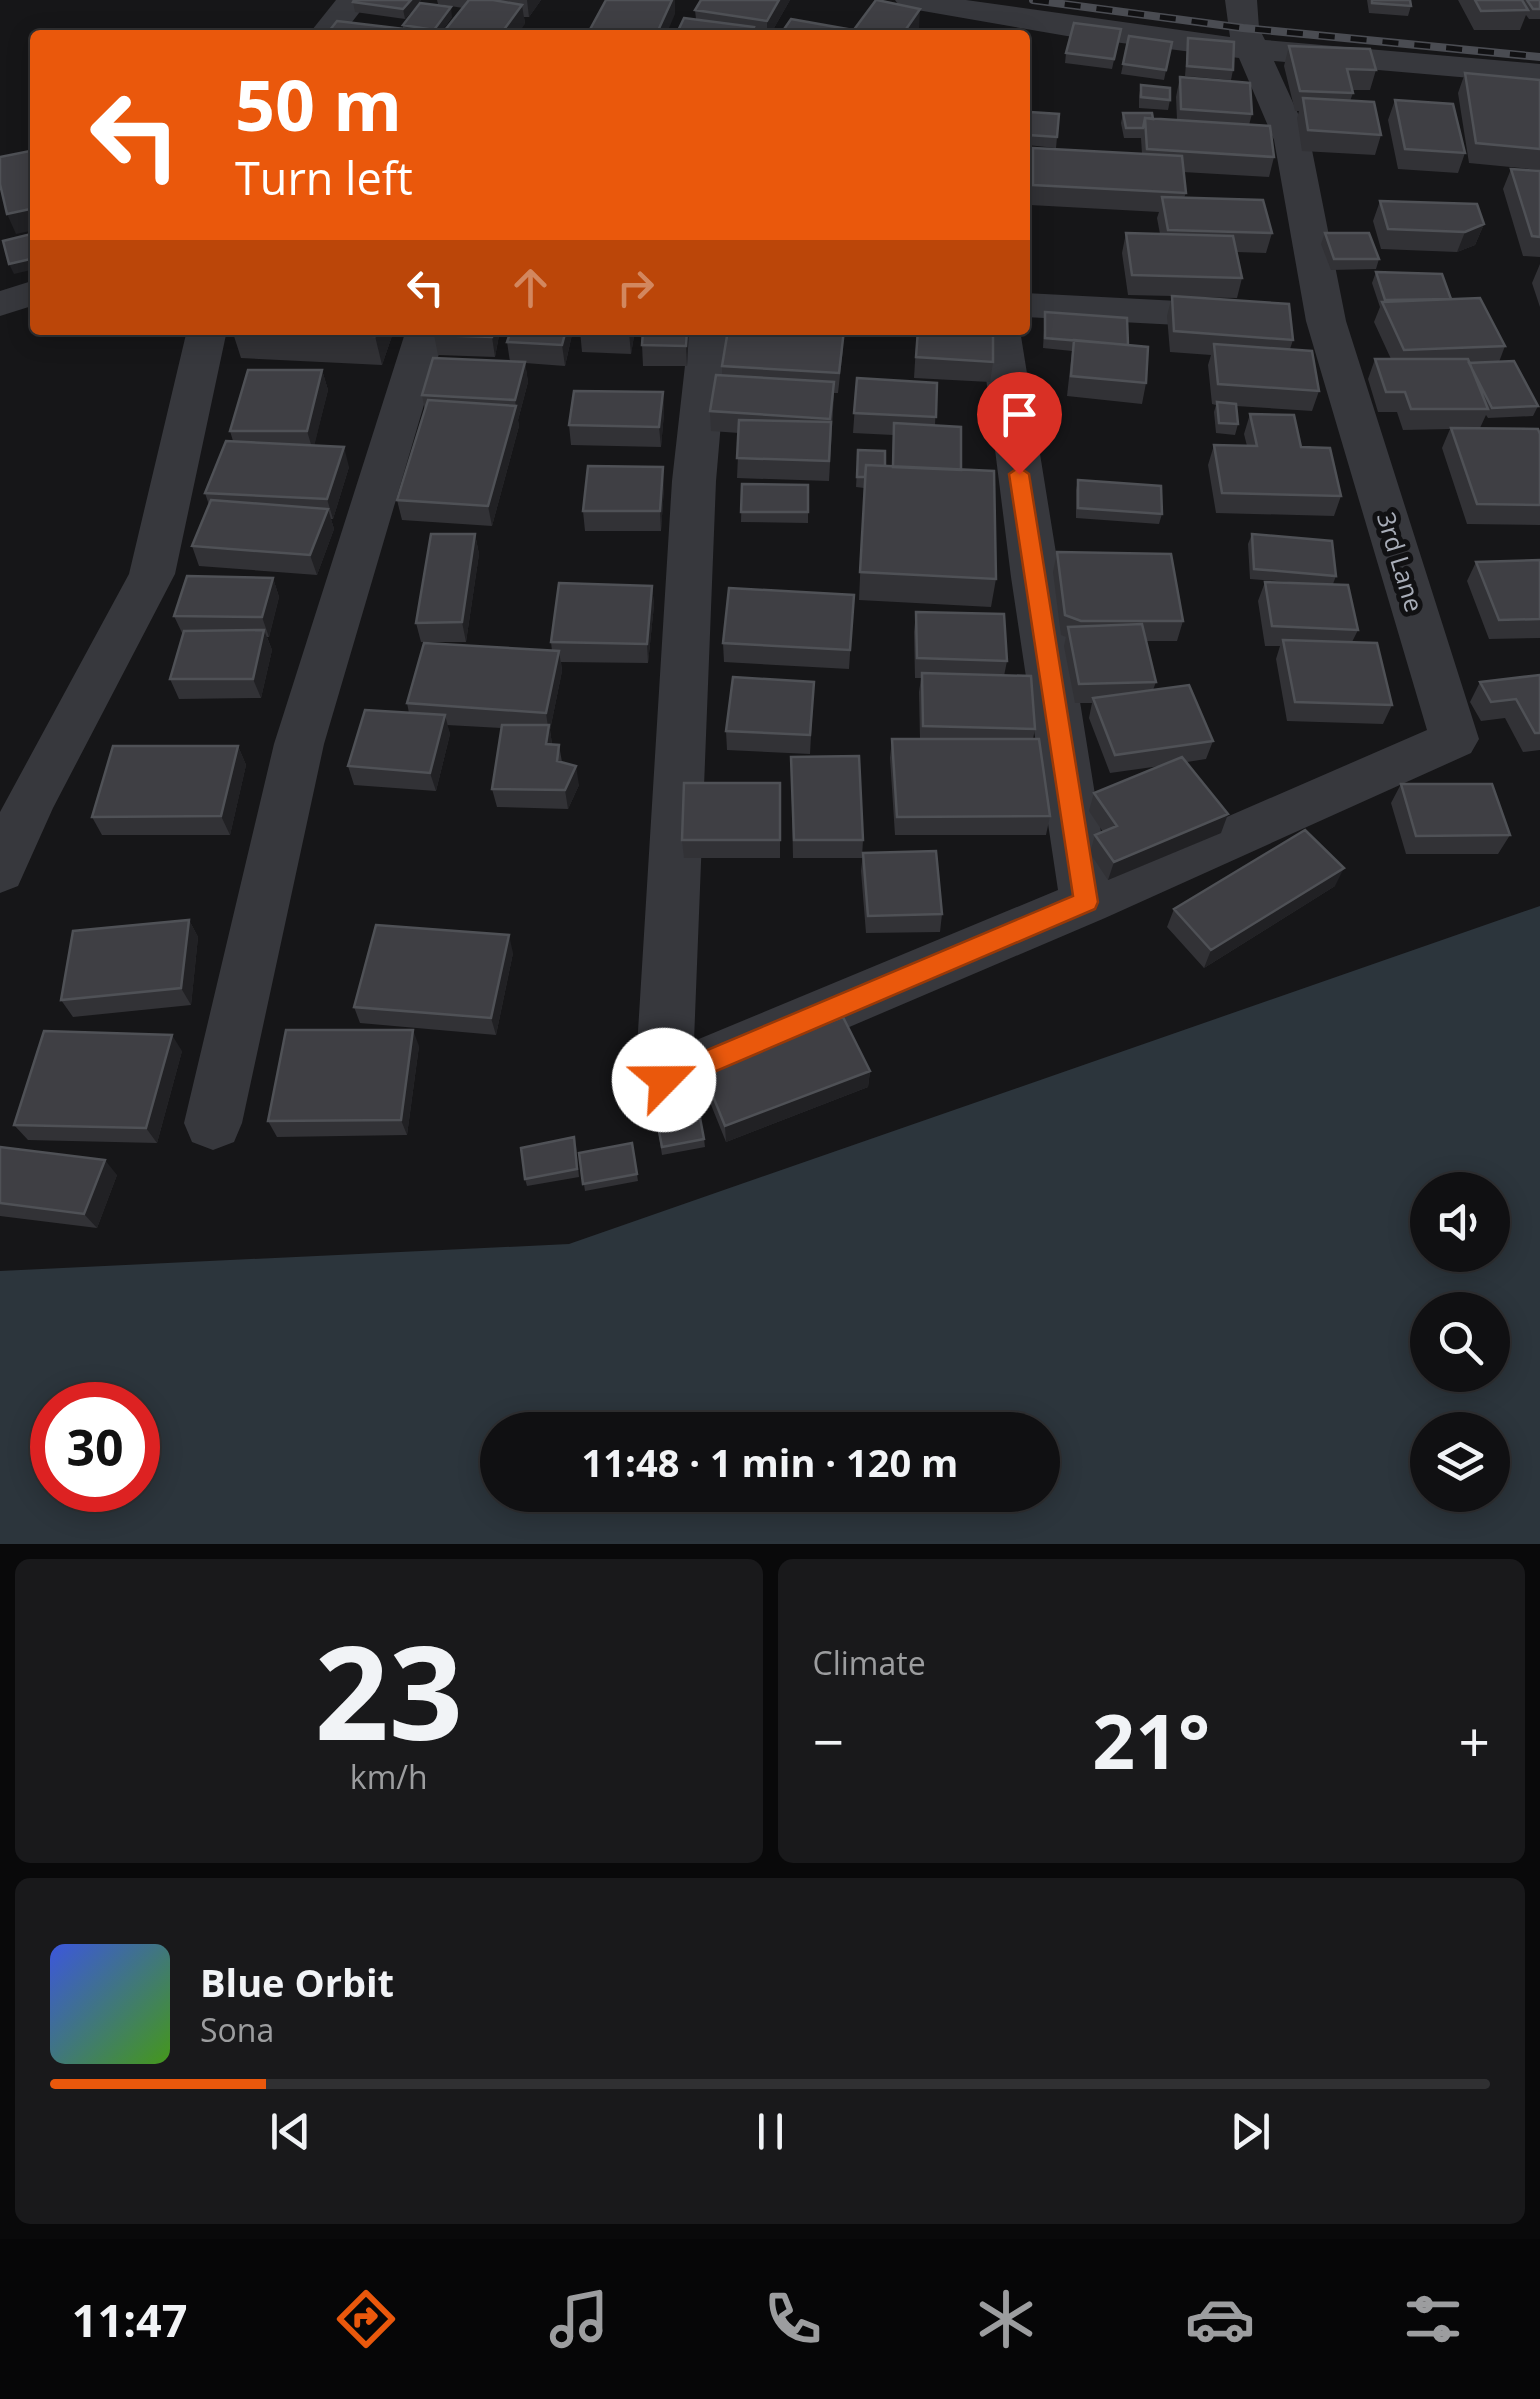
<!DOCTYPE html>
<html lang="en">
<head>
<meta charset="utf-8">
<style>
	body { margin:0; font-family:"Open Sans",sans-serif; background:#19191b; color:#f1f3f6; height:100vh; display:flex; flex-direction:column; font-size:38px; white-space:nowrap }
	* { box-sizing:border-box; margin:0 }
	p { font-size:32px; color:#9c9d9f }
	.icon { flex:none; width:55px; height:55px; fill:none; stroke:currentColor; stroke-width:2; stroke-linecap:round; stroke-linejoin:round }
	.map { position:relative; height:1544px; overflow:hidden }
	.side { display:flex; flex-direction:column; gap:15px; padding:15px; background:#09090a; flex:1 }
	.side>* { flex:none }
	.banner { position:absolute; left:30px; top:30px; width:1000px; height:305px; border-radius:10px; box-shadow:0 5px 25px #0003,0 0 0 2px #303032; background:#ea580c; color:#fff; overflow:hidden }
	.fabs { position:absolute; left:1410px; top:1172px; display:grid; gap:20px }
	.fabs a { display:grid; place-items:center; width:100px; height:100px; border-radius:50%; background:#101012; box-shadow:0 5px 25px #0003,0 0 0 2px #303032; font-size:50px }
	.speed { position:absolute; left:30px; top:1382px; display:flex; gap:20px; font-size:50px; font-weight:700; text-align:center }
	.speed>* { display:grid; place-content:center; width:130px; height:130px; border-radius:50%; background:#101012; box-shadow:0 5px 25px #0003,0 0 0 2px #303032; line-height:1 }
	.speed .limit { border:15px solid #d22; background:#fff; color:#111 }
	.pin { position:absolute; display:grid; place-items:center; width:85px; height:85px; color:#fff; margin:-102px -42px; border-radius:50% 50% 50% 0; rotate:-45deg; box-shadow:0 0 10px #0007 }
	.pin .icon { rotate:45deg }
	.me { position:absolute; width:110px; margin:-55px; rotate:67deg; stroke-linejoin:round; filter:drop-shadow(0 0 8px #0008) }
	.turn { display:flex; align-items:center; gap:35px; height:210px; padding:0 40px; font-size:45px }
	.turn .icon { width:130px; height:130px; stroke-width:2.5 }
	.turn b { display:block; font-size:70px; line-height:85px }
	.lanes { display:flex; align-items:center; height:95px; padding:0 40px; background:#0003; justify-content:center; gap:50px; direction:ltr }
	.lanes .off { opacity:.35 }
	.big { font-size:75px; font-weight:700; line-height:1.1 }
	.side .card { flex:1; display:flex; flex-direction:column; justify-content:center; gap:15px; min-width:0; padding:0 35px; border-radius:15px; background:#19191b }
	.side .dial { align-items:center; gap:0 }
	.dial b { font-size:130px; line-height:1 }
	.song { display:flex; align-items:center; gap:30px }
	.cover { width:120px; height:120px; border-radius:15px; background:linear-gradient(135deg,hsl(230 70% 55%),hsl(100 70% 35%)) }
	.played { height:10px; border-radius:5px; background:linear-gradient(90deg,#ea580c 15%,#303032 15%) }
	.keys { display:flex; justify-content:space-around; direction:ltr }
	.heat { display:flex; justify-content:space-between; align-items:center; font-size:55px; direction:ltr }
	.side .tiles { flex:1; display:grid; gap:15px; grid-template-columns:1fr 1fr }
	.card:last-child { grid-column:span 2 }
	.trip { position:absolute; left:480px; top:1412px; width:580px; height:100px; border-radius:50px; background:#101012; box-shadow:0 5px 25px #0003,0 0 0 2px #303032; font-weight:700; line-height:100px; text-align:center }
	.tabs { display:flex; height:160px; justify-content:space-around; align-items:center; background:#060607; color:#9c9d9f }
	.tabs .icon { width:70px; height:70px }
	.tabs .active { color:#ea580c }
	.tabs b { font-size:45px; color:#f1f3f6 }
	.map>svg:first-child { display:block }
	.water { fill:#2c353c; fill-rule:evenodd }
	.lines { fill:none; stroke-linecap:round; stroke-linejoin:round }
	.street { fill:#37383d; fill-rule:evenodd }
	.rail-casing { stroke:#4a4c52; stroke-width:8 }
	.rail { stroke:#111113; stroke-width:5; stroke-dasharray:16; stroke-linecap:butt }
	.wall { fill:#323236 }
	.shaded-wall { fill:#212124 }
	.building { fill:#3f3f44; stroke:#4f5156; stroke-width:2.5 }
	.route { fill:#ea580c; stroke:#983908; stroke-width:2.5 }
	.labels { text-anchor:middle; stroke-width:10; stroke-linejoin:round; paint-order:stroke }
	.street-label { font-size:25px; fill:#a8adb8; stroke:#111113 }
</style>
</head>
<body>
<div class="map">
<svg width="1540" height="1544" viewBox="0 0 1540 1544">
	<rect width="100%" height="100%" fill="#161618"/>
	<!-- water -->
	<path class="water" d="M1540,906V1544H0V1271L569,1244ZM1428,1190H1492V1255H1428ZM1428,1310H1492V1375H1428ZM52,1405H138V1490H52ZM498,1430H1042V1495H498ZM1428,1430H1492V1495H1428Z"/>
	<g class="lines">
		<!-- street -->
		<path class="street" d="M336,0H369L342,35H308Z
			M895,0H966L1230,37L1225,0H1257L1259,28L1265,40L1540,64V84L1274,61L1310,140L1346,321L1479,739L1471,753L1105,918L664,1106L644,1098L635,1080L672,481L689,330H729L716,481L694,1041L1058,890L1011,577L980,330H1020L1107,869L1427,730L1306,321L1274,140L1239,58L1067,36L900,7Z
			M35,280V305L0,316V291Z
			M1025,293L1236,304L1250,307L1256,316L1250,325L1236,328L1025,317Z
			M187,330H227L175,574L53,808L18,886L0,893V812L129,574Z
			M406,330H446L324,744L242,1123L234,1142L213,1150L192,1142L184,1123L274,744Z"/>
		<!-- rail casing -->
		<g class="rail-casing">
			<path id="rail" d="M1033,0L1243,28L1540,57"/>
		</g>
		<!-- rail -->
		<use href="#rail" class="rail"/>
	</g>
	<!-- wall -->
	<path class="wall" d="M421,0L405,19L355,12L353,2Z
		M437,0H541L529,17H524L525,24L463,8L438,4Z
		M790,0L770,35H676L696,19L695,10Z
		M1367,0H1410L1411,6L1408,16L1369,13Z
		M1458,0H1540V19H1529L1526,15L1520,30H1474Z
		M452,17L439,35H326L403,29V25Z
		M1121,29L1112,69L1065,63L1066,53Z
		M1129,36L1172,42L1164,80L1121,74Z
		M1188,38L1233,70L1231,80L1185,76Z
		M1289,46L1376,70L1370,90H1352L1353,93L1350,101L1381,135L1375,155L1302,151L1297,118L1299,111H1295L1284,66Z
		M1465,73L1540,80V170L1469,163L1458,93Z
		M1180,77L1252,114L1249,125L1274,157L1269,177L1183,172L1186,193L1184,198L1272,233L1266,253L1237,252L1242,278L1237,298L1185,297L1293,340L1290,349L1319,391L1312,411L1236,406L1238,424L1235,435L1216,433L1214,412L1216,405L1212,404L1208,365L1211,355L1170,352L1167,316L1172,296L1128,295L1122,253L1126,233L1160,234L1157,218L1159,212L1030,205V168L1033,148L1142,154L1141,138H1124L1121,123L1123,113L1153,119L1177,120L1176,97Z
		M1141,85L1170,100L1168,110L1139,108V96Z
		M1395,100L1465,153L1458,173L1398,169L1388,120Z
		M1029,123L1057,137L1056,148L1027,145Z
		M1511,169L1540,171V257L1523,256L1503,189Z
		M1380,201L1484,224L1475,245L1457,252L1381,249L1373,221Z
		M1325,233L1379,259L1376,269L1331,270L1321,244Z
		M1540,264V307L1532,283Z
		M1376,272L1451,299L1505,346L1499,362L1538,406L1533,416L1488,418L1486,415L1480,428L1540,434V525L1467,524L1442,448L1450,429L1403,430L1397,412H1378L1368,379L1375,359H1391L1374,322L1380,307L1372,283Z
		M1045,312L1128,345L1146,383L1142,404L1067,396L1072,351L1043,348Z
		M232,330H394L382,365L241,358Z
		M500,330L495,357L438,355L434,335Z
		M573,330L565,366L525,363L528,382L518,420L519,426L492,526L402,520L397,500L425,411L422,395L510,362L507,342Z
		M580,330H635L631,354L582,352Z
		M689,330L687,366H643L642,345Z
		M917,330L993,362L990,382L914,378Z
		M843,349L838,393H834L829,481L737,478L739,433L711,431L710,411L722,376V366Z
		M322,370L328,390L314,445L349,467L333,519H331L334,529L317,575L199,566L192,546L209,505L205,493L233,441L230,431Z
		M857,378L937,383L935,425L961,470L996,579L991,607L859,600L864,488L856,487L858,450L885,466H892L893,435L853,433Z
		M663,392L664,413L661,447L571,445L569,425Z
		M1250,414L1301,447L1341,496L1334,516L1216,513L1208,465L1214,445L1247,446L1244,434Z
		M1078,480L1162,514L1159,524L1076,518V490Z
		M742,484L808,485V523L741,522Z
		M664,487L661,531H585L583,511Z
		M475,534L479,554L466,642H421L416,623Z
		M1252,534L1336,576L1333,584L1358,630L1352,642L1392,705L1383,724L1287,721L1276,659L1280,646H1265L1258,601L1265,582L1302,583L1250,579L1248,544Z
		M1057,552L1183,621L1177,641H1146L1156,682L1153,690L1213,741L1206,759L1187,762L1221,833L1108,880L1090,853L1095,835L1103,832L1089,811L1094,793L1160,766L1110,773L1089,718L1092,703H1075L1064,646L1066,637L1061,635L1053,572Z
		M1540,560V638L1489,639L1467,581L1476,562Z
		M273,578L279,597L269,637H267L272,650L261,698L179,699L170,679L183,635L174,616Z
		M652,586L654,605L648,663L561,662L562,671L550,730L552,744L559,745L562,762L579,785L568,809L497,807L492,789L501,728L447,725L450,734L436,791L354,785L348,766L409,713L407,703L552,651L551,642Z
		M854,595L849,669L724,662L723,643Z
		M916,612L1007,661L1004,676L1035,729L1033,739L1050,816L1046,835H895L890,758L892,739H920L919,692L921,678H915L914,632Z
		M1540,675V750L1523,752L1505,718L1481,721L1470,702L1480,682Z
		M814,682L810,754L727,750L726,731Z
		M238,746L246,765L230,835H102L92,817Z
		M791,757L863,840L862,858H793Z
		M780,783V858H684L682,840Z
		M1401,784L1510,835L1498,854H1406L1391,803Z
		M863,853L942,914L940,932L866,933L861,871Z
		M1335,886L1204,968L1167,927L1174,909Z
		M189,920L198,937L191,1005L73,1017L61,1000Z
		M513,953L496,1035L360,1023L354,1007Z
		M419,1046L407,1135L277,1137L268,1121Z
		M182,1051L157,1143L28,1140L14,1125Z
		M702,1069L870,1071L868,1087L726,1142L703,1085Z
		M652,1094L704,1139L705,1147L662,1155Z
		M632,1143L638,1181L585,1191L579,1153Z
		M576,1145L579,1177L527,1186L525,1179Z
		M0,1147L117,1175L97,1228L0,1216Z"/>
	<!-- shaded-wall -->
	<path class="shaded-wall" d="M411,0H421L405,19L403,9Z
		M527,0H541L529,17Z
		M672,0H675V14L666,35H656Z
		M779,0H790L770,35H767V21Z
		M522,5L525,24L517,35H500Z
		M451,7L452,17L439,35H435L434,30Z
		M920,9L919,29L914,35H902Z
		M35,208V230L16,234L7,214Z
		M1484,224L1475,245L1457,252L1465,232Z
		M35,258V269L14,274L9,264Z
		M377,330H394L382,365L375,336Z
		M493,330H500L495,357L492,337Z
		M566,330H573L565,366L562,345Z
		M630,330H635L631,354L629,333Z
		M687,330H689L687,366L686,346Z
		M525,362L528,382L518,420L515,400Z
		M322,370L328,390L313,451L307,431Z
		M663,392L664,413L661,447L659,427Z
		M516,406L519,426L492,526L488,506Z
		M344,447L349,467L333,519L327,499Z
		M663,467L664,487L661,531L660,511Z
		M328,509L334,529L317,575L310,555Z
		M475,534L479,554L466,642L462,622Z
		M273,578L279,597L269,637L262,617Z
		M652,586L654,605L648,663L647,644Z
		M264,630L272,650L261,698L253,679Z
		M559,651L562,671L550,730L552,744H546L548,727L546,713Z
		M445,715L450,734L436,791L430,773Z
		M238,746L246,765L230,835L221,816Z
		M576,766L579,785L568,809L565,790Z
		M1228,814L1221,833L1108,880L1114,862Z
		M1344,868L1335,886L1204,968L1211,950Z
		M189,920L198,937L191,1005L181,988Z
		M509,935L513,953L496,1035L491,1018Z
		M413,1030L419,1046L407,1135L401,1120Z
		M172,1035L182,1051L157,1143L146,1128Z
		M870,1071L868,1087L726,1142L725,1126Z
		M105,1160L117,1175L97,1228L84,1214Z"/>
	<!-- building -->
	<path class="building" d="M354,0H411L403,9L353,2Z
		M469,0H493L522,5L500,35H441Z
		M606,0H672L656,35H587Z
		M701,0H779L767,21L695,10Z
		M876,0H877L920,9L902,35H850Z
		M1372,0H1410L1411,6L1372,3Z
		M1475,0H1522L1528,10L1481,11Z
		M1527,0H1540V9H1533Z
		M420,3L451,7L434,30L403,25Z
		M684,18L754,27L751,35H676Z
		M791,19L847,29L843,35H780Z
		M337,21L421,31L418,35H326Z
		M1074,23L1121,29L1114,59L1066,53Z
		M1129,36L1172,42L1166,70L1123,64Z
		M1188,38L1234,42L1233,70L1187,66Z
		M1289,46L1370,49L1376,70L1347,69L1353,93L1300,91Z
		M1465,73L1540,80V149L1476,143Z
		M1180,77L1250,83L1252,114L1181,109Z
		M1141,85L1170,88V100L1141,97Z
		M1303,98L1374,102L1381,135L1308,130Z
		M1395,100L1453,104L1465,153L1405,149Z
		M1030,112L1059,114L1057,137L1029,135Z
		M1123,113H1152L1153,119L1145,118L1143,128H1126Z
		M1145,118L1270,126L1274,157L1147,149Z
		M1033,148L1182,156L1186,193L1033,185Z
		M35,150V208L7,214L0,184V157Z
		M1511,169L1540,171V237L1532,236Z
		M1162,197L1263,200L1272,233L1168,230Z
		M1380,201L1477,204L1484,224L1465,232L1388,229Z
		M35,233V258L9,264L3,241Z
		M1126,233L1233,236L1242,278L1132,275Z
		M1325,233H1369L1379,259H1334Z
		M1376,272L1442,274L1451,299L1385,300Z
		M1172,296L1289,304L1293,340L1174,331Z
		M1480,298L1505,346L1404,350L1382,302Z
		M1045,312L1127,318L1128,345L1045,338Z
		M258,330H377L375,336Z
		M435,330H493L492,337L434,335Z
		M511,330H566L562,345L507,342Z
		M580,330H630L629,333L579,332Z
		M643,330H687L686,346L642,345Z
		M728,330H844L839,373L722,366Z
		M918,330H993V362L916,357Z
		M1074,340L1148,347L1146,383L1071,376Z
		M1214,344L1312,351L1319,391L1218,384Z
		M433,358L525,362L515,400L422,395Z
		M1375,359H1468L1488,409H1411L1405,392H1386Z
		M1514,361L1538,406L1492,408L1469,363Z
		M248,370H322L307,431H230Z
		M716,375L834,382L830,419L710,411Z
		M857,378L937,383L936,417L854,413Z
		M574,391L663,392L659,427L569,425Z
		M428,400L516,406L488,506L397,500Z
		M1217,402L1236,404L1238,424L1219,423Z
		M1250,414L1294,415L1301,447L1330,448L1341,496L1222,493L1214,445L1257,446Z
		M739,420L831,422L829,461L737,458Z
		M894,423L961,427V470L893,467Z
		M1451,428L1538,429L1540,434V505L1477,504Z
		M226,441L344,447L327,499L205,493Z
		M858,450L885,451V466L866,465L865,477H857Z
		M866,465L994,471L996,579L860,572Z
		M588,466L663,467L660,511H583Z
		M1078,480L1161,486L1162,514L1078,508Z
		M742,484L808,485V512H741Z
		M211,500L328,509L310,555L192,546Z
		M431,534H475L462,622L416,623Z
		M1252,534L1332,541L1336,576L1254,569Z
		M1057,552L1171,554L1183,621H1081L1065,615Z
		M1540,560V619L1499,620L1476,562Z
		M187,576L273,578L262,617L174,616Z
		M1265,582L1348,585L1358,630L1272,626Z
		M559,583L652,586L647,644L551,642Z
		M729,588L854,595L850,650L723,643Z
		M916,612L1004,614L1007,661L917,658Z
		M1142,624L1156,682L1079,684L1068,627Z
		M264,630L253,679H170L184,631Z
		M1283,640L1377,643L1392,705L1295,702Z
		M424,643L559,651L546,713L407,703Z
		M922,673L1031,676L1035,729L923,726Z
		M1540,675V733H1535L1516,699L1491,702L1480,682Z
		M733,677L814,682L810,735L726,731Z
		M1189,685L1213,741L1115,755L1093,698Z
		M365,710L445,715L430,773L348,766Z
		M502,725H549L546,744L559,745L557,761L576,766L565,790L492,789Z
		M892,739H1039L1050,816L897,817Z
		M113,746H238L221,816L92,817Z
		M859,756L863,840H794L791,757Z
		M1182,757L1228,814L1114,862L1095,835L1117,826L1094,793Z
		M684,783H780V840H682Z
		M1401,784H1492L1510,835L1416,836Z
		M1305,830L1344,868L1211,950L1174,909Z
		M936,851L942,914L868,916L863,853Z
		M189,920L181,988L61,1000L73,931Z
		M376,925L509,935L491,1018L354,1007Z
		M843,1017L870,1071L725,1126L702,1069Z
		M286,1030H413L401,1120L268,1121Z
		M44,1031L172,1035L146,1128L14,1125Z
		M694,1086L704,1139L662,1147L652,1094Z
		M574,1137L577,1169L525,1179L521,1148Z
		M632,1143L637,1174L583,1184L579,1153Z
		M0,1147L105,1160L84,1214L0,1203Z"/>
	<!-- route -->
	<path class="route" d="M1019,467L1029,474L1098,902L1095,909L674,1089L664,1092L655,1089L652,1080L655,1072L1073,896L1009,474Z"/>
	<g class="labels">
		<!-- street labels -->
		<g class="street-label">
			<text transform="translate(1400 562) rotate(73)" y="9">3rd Lane</text>
		</g>
	</g>
</svg>
<div class="fabs">
<a><svg class="icon" aria-label="sound" viewBox="0 0 24 24"><path d="M4 9h4l5-4v14l-5-4H4zM17 9q2 3 0 6"/></svg></a>
<a><svg class="icon" aria-label="search" viewBox="0 0 24 24"><circle cx="10" cy="10" r="6"/><path d="M15 15l6 6"/></svg></a>
<a><svg class="icon" aria-label="layers" viewBox="0 0 24 24"><path d="M12 4l9 5-9 5-9-5zM3 14l9 5 9-5"/></svg></a>
</div>
<div class="speed"><div class="limit">30</div></div>
<div class="pin" style="left:1019px;top:474px;background:#d93025"><svg class="icon" aria-label="arrive" viewBox="0 0 24 24"><path d="M6 21V4h12l-3 4 3 4H6"/></svg></div>
<svg class="me" style="left:664px;top:1080px" viewBox="-20 -20 40 40"><circle r="19" fill="#fff"/><path d="M0-13L10 11 0 6-10 11z" fill="#ea580c"/></svg>
<div class="trip">11:48 · 1 min · 120 m</div>
<div class="banner">
<div class="turn"><svg class="icon" aria-label="left" viewBox="0 0 24 24"><path d="M17 20v-9H6M10 6l-5 5 5 5"/></svg><div><b>50 m</b>Turn left</div></div>
<div class="lanes"><svg class="icon" aria-label="left" viewBox="0 0 24 24"><path d="M17 20v-9H6M10 6l-5 5 5 5"/></svg><svg class="icon off" aria-label="ahead" viewBox="0 0 24 24"><path d="M12 20V5M6 11l6-6 6 6"/></svg><svg class="icon off" aria-label="right" viewBox="0 0 24 24"><path d="M7 20v-9h11M14 6l5 5-5 5"/></svg></div>
</div>
</div>
<section class="side">
<div class="tiles">
<div class="card dial"><b>23</b><p>km/h</p></div>
<div class="card"><p>Climate</p>
<div class="heat"><a>−</a><b class="big">21°</b><a>+</a></div>
</div>
<div class="card">
<div class="song"><i class="cover"></i><div><b>Blue Orbit</b><p>Sona</p></div></div>
<div class="played"></div>
<div class="keys"><svg class="icon" aria-label="previous" viewBox="0 0 24 24"><path d="M18 5L8 12l10 7zM5 5v14"/></svg><svg class="icon" aria-label="pause" viewBox="0 0 24 24"><path d="M8 5v14M16 5v14"/></svg><svg class="icon" aria-label="next" viewBox="0 0 24 24"><path d="M6 5l10 7-10 7zM19 5v14"/></svg></div>
</div>
</div>
</section>
<nav class="tabs">
<b>11:47</b>
<svg class="icon active" aria-label="directions" viewBox="0 0 24 24"><path d="M12 3l9 9-9 9-9-9zM9 14v-3h6M13 9l2 2-2 2"/></svg>
<svg class="icon" aria-label="music" viewBox="0 0 24 24"><path d="M9 18V5l10-2v13"/><circle cx="6" cy="18" r="3"/><circle cx="16" cy="16" r="3"/></svg>
<svg class="icon" aria-label="phone" viewBox="0 0 24 24"><path d="M5 4h4l2 5-3 2q2 4 5 5l2-3 5 2v4C11 20 4 13 5 4z"/></svg>
<svg class="icon" aria-label="climate" viewBox="0 0 24 24"><path d="M12 3v18M4 7l16 10M4 17L20 7"/></svg>
<svg class="icon" aria-label="car" viewBox="0 0 24 24"><path d="M5 17H2v-5l4-1 3-4h7l3 4 3 1v5h-3M9 17h6M6 11h13"/><circle cx="7" cy="17" r="2"/><circle cx="17" cy="17" r="2"/></svg>
<svg class="icon" aria-label="filters" viewBox="0 0 24 24"><path d="M4 7h16M4 17h16"/><circle cx="9" cy="7" r="2"/><circle cx="15" cy="17" r="2"/></svg>
</nav>
</body>
</html>
